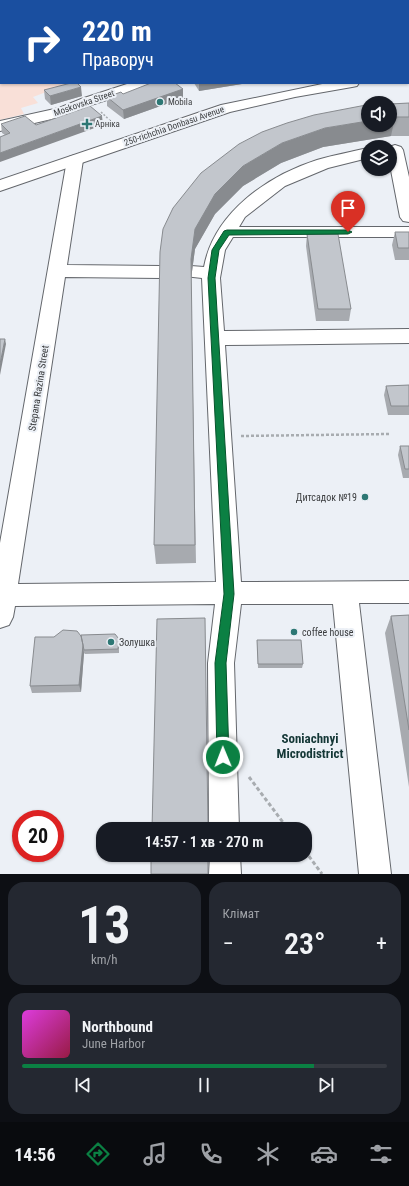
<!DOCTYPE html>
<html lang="uk">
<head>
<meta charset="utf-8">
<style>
	body { margin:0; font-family:"Roboto Condensed",sans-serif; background:#242831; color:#f1f3f6; height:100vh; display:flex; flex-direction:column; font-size:15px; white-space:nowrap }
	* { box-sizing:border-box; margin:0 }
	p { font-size:13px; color:#9ea1a6 }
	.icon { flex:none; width:22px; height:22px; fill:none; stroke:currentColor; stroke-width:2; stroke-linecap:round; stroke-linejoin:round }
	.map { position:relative; height:874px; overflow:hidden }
	.side { display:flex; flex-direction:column; gap:8px; padding:8px; background:#0d0f14; flex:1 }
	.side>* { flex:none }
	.hud { position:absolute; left:0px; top:0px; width:409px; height:84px; box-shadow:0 1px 3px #0004; background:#1a4fa0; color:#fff; overflow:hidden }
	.tools { position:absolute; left:361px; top:96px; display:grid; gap:8px }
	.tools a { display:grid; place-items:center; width:36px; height:36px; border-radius:50%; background:#171b24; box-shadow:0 1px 3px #0004; font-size:20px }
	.speed { position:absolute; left:12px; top:810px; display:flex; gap:8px; font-size:20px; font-weight:700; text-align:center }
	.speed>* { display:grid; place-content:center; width:52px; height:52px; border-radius:50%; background:#171b24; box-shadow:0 1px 3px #0004; line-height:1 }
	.speed .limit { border:6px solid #d22; background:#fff; color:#111 }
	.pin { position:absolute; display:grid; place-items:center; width:34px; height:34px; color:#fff; margin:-41px -17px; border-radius:50% 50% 50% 0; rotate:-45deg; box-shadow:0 0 4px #0007 }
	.pin .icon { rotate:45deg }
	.me { position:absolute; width:44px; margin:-22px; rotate:359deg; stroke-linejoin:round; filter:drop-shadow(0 0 3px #0008) }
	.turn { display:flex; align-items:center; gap:14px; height:84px; padding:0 16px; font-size:18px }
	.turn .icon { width:52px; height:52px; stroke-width:2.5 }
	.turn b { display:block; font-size:28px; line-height:34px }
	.big { font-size:30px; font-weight:600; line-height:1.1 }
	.side .widget { flex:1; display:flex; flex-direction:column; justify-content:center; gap:6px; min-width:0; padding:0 14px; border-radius:16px; background:#242831 }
	.side .dial { align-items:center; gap:0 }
	.dial b { font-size:52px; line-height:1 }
	.song { display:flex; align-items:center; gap:12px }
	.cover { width:48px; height:48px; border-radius:6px; background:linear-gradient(135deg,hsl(300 70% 55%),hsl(340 70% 35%)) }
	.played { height:4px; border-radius:2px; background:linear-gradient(90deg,#0b8043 80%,#363941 80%) }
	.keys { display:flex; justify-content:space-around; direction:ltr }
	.heat { display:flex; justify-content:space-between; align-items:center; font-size:22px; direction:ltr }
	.side .tiles { flex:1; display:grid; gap:8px; grid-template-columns:1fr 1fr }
	.widget:last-child { grid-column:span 2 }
	.trip { position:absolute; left:96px; top:822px; width:216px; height:40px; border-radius:16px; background:#171b24; box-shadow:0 1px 3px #0004; font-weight:600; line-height:40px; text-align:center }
	.menu { display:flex; height:64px; justify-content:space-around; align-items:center; background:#090b0e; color:#9ea1a6 }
	.menu .icon { width:28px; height:28px }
	.menu .on { color:#0b8043 }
	.menu b { font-size:18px; color:#f1f3f6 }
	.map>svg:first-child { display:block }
	.industrial { fill:#f9e0d8 }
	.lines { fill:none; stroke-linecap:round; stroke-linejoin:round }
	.minor-casing { stroke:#64676c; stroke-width:2 }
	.major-casing { stroke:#64676c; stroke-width:2 }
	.path-far2 { stroke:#a8acb0; stroke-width:1.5; stroke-dasharray:2 1.5; stroke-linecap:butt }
	.path-far1 { stroke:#a8acb0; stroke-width:2.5; stroke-dasharray:3 2; stroke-linecap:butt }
	.path { stroke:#a8acb0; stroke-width:3; stroke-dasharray:4 2.5; stroke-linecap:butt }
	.minor { fill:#fff; fill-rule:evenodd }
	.major { fill:#fff; fill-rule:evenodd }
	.wall { fill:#a7aaaf }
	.shaded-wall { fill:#888b8f }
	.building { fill:#c2c6cc; stroke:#888b8f }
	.route { fill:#0b8043; stroke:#07532c }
	.poi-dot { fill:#2d7774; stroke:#ecf0f6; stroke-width:1.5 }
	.labels { text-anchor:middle; stroke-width:4; stroke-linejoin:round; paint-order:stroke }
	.far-poi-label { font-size:9px; fill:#3b3d3f; stroke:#ecf0f6; text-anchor:start }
	.far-street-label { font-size:9px; fill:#3b3d3f; stroke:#ecf0f6 }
	.street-label { font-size:10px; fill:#3b3d3f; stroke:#ecf0f6 }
	.poi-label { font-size:10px; fill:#3b3d3f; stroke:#ecf0f6; text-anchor:start }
	.near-neighbourhood-label { font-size:13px; font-weight:bold; fill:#143736; stroke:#ecf0f6 }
</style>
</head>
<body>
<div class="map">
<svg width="409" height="874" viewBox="0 0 409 874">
	<rect width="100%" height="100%" fill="#ecf0f6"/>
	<!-- industrial -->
	<path class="industrial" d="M0,49L1,83H70L33,97L38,103L21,108L24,114L0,120Z"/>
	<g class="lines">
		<!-- minor casing -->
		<g class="minor-casing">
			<path id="minor" d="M112,0H125V1H112Z
				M0,10H1L0,19Z
				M130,83H152L150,86L91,105L69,115L0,131V121L59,108L81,99Z
				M395,145L401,147L403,150L409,177V222L403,221L400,217L390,165L389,147Z
				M368,148V158L328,168L285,186L245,217L239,227H409V237H233L225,250L220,278L224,331L409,329V343L225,345L241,582L409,581V603H359L391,874H359L333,604H241L234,663L239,829H209L208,663L215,604L15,606L13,617L9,625L0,628V543L67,160L69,157L75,155L81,157L83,160L67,265L161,266L168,268L170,272L168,276L161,278L65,277L18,584L216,582L202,278L184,276L182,272L184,268L191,266L204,267C214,213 267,176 317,160C334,155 351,152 368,148Z
				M210,855H240L241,874H209Z"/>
		</g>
		<!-- major casing -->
		<g class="major-casing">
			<path id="major" d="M327,83H359L357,86L352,87L295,97L230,112L0,191V180L221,105Z"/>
		</g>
		<!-- path-far2 -->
		<path class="path-far2" d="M10,1L22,0
			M101,112L117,127"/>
		<!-- path-far1 -->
		<path class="path-far1" d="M241,436L389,434"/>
		<!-- path -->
		<path class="path" d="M249,777L288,829
			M305,851L322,874"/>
		<!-- minor -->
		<use href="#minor" class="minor"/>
		<!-- major -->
		<use href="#major" class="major"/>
	</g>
	<!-- wall -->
	<path class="wall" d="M251,0H262V1H251Z
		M194,83H248L199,91Z
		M183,89V98L124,119L107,106V97Z
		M44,90L82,96L51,105L45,99Z
		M409,103V136H391L323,147L281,163L243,186L215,214L195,249L191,279L196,563L156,564L154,545L173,208L390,104Z
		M1,124L36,125H103L5,135L2,133Z
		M395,232H409V260H395L392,245Z
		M307,234L351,309L349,321H316L306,246Z
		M409,385V415H388L384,395L386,386Z
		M400,446H409V478H403L398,455Z
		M409,615V787L385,633L391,616Z
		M81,635L119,639V653L85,654L84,653L81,692L32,693L30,686L54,637Z
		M257,640L303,664L302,668H258Z"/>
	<!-- shaded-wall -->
	<path class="shaded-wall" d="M90,0H107L102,1H90Z
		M180,0H188L180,1Z
		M361,0H369V1H352Z
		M408,45H409V53L408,54Z
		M199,83H248L199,91Z
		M81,87L82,96L51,105L50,96Z
		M183,89V98L124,119L123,110Z
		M102,116L103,125L0,162V153Z
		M390,117H395L391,136L323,147L281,163L243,186L215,214L195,249L191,279V259L195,229L215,194L243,166L282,143L325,128L368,121V125H390Z
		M5,339L6,344L0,375V364Z
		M81,636L84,653L81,692L79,685Z"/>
	<!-- building -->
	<path class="building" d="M282,0H300V1H282Z
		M408,10L409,11V20L408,21Z
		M408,33H409V45H408Z
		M71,83H77L81,87L50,96L44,90Z
		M151,83H175L183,89L123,110L107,97L121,92L123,94Z
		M409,103V117H390V104Z
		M366,105H368V121L325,128L282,143L243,166L215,194L195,229L191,259L195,545H154L160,252L163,229L173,208L201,173L239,144L262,132L287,123L314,115Z
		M90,106L102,116L0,153V137L10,133L1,124L25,116L36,125Z
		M395,232H409V248H398Z
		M307,234H338L351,309H318Z
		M0,339H5L0,364Z
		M409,385V406H391L386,386Z
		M400,446H409V469H405Z
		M409,615V730L391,616Z
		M205,618L208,829H152L157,619Z
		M63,630L77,631L81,636L83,645L79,685L30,686L35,637H54Z
		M115,634L119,639L118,649L84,650L81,635Z
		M257,640H301L303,664H258Z
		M151,855H208V874H151Z"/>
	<!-- route -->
	<path class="route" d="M227,230H348L352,232L348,234L229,235L219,250L215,278L234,594L226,663L229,757L227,761L223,763L219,761L217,757L215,663L224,594L208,278L212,250L224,231Z"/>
	<!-- markers -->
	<g class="poi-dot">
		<circle cx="160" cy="102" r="4"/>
		<path d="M85 118h4v4h4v4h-4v4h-4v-4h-4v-4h4z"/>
		<circle cx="365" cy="497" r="4"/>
		<circle cx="294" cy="632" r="4"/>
		<circle cx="111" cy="642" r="4"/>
	</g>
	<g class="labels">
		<!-- far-poi labels -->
		<g class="far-poi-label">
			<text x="168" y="105">Mobila</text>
			<text x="95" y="127">Арніка</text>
		</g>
		<!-- far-street labels -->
		<g class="far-street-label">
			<text transform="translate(84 103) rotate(-19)" y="3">Moskovska Street</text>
			<text transform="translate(174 126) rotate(-19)" y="3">250-richchia Donbasu Avenue</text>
		</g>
		<!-- street labels -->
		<g class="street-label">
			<text transform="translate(38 388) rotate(-81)" y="4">Stepana Razina Street</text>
		</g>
		<!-- poi labels -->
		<g class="poi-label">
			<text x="357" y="501" text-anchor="end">Дитсадок №19</text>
			<text x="302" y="636">coffee house</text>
			<text x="119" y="646">Золушка</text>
		</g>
		<!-- near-neighbourhood labels -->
		<g class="near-neighbourhood-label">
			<text x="310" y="743">Soniachnyi<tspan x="310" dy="15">Microdistrict</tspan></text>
		</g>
	</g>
</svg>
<div class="tools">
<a><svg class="icon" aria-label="sound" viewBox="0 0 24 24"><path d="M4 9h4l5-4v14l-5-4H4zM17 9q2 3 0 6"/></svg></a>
<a><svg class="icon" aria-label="layers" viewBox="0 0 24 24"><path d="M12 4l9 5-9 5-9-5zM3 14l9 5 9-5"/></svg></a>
</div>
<div class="speed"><div class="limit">20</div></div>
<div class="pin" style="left:348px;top:232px;background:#d93025"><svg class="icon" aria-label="arrive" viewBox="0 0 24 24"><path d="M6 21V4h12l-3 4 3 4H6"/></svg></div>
<svg class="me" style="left:223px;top:757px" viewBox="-20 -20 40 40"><circle r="17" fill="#0b8043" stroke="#fff" stroke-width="3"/><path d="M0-11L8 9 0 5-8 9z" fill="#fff"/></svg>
<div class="trip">14:57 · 1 хв · 270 m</div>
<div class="hud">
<div class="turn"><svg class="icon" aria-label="right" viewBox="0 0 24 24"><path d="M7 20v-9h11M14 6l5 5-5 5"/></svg><div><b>220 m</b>Праворуч</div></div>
</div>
</div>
<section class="side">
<div class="tiles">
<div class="widget dial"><b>13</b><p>km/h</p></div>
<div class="widget"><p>Клімат</p>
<div class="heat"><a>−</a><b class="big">23°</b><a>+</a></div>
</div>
<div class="widget">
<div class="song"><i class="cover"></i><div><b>Northbound</b><p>June Harbor</p></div></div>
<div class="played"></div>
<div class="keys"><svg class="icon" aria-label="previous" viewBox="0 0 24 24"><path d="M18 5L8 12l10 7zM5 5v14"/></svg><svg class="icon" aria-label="pause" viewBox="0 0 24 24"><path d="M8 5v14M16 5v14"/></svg><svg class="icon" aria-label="next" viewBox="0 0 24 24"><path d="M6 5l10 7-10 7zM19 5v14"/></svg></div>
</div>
</div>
</section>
<nav class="menu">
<b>14:56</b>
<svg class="icon on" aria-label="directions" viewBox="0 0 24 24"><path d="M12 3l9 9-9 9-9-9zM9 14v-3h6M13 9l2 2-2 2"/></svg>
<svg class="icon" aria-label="music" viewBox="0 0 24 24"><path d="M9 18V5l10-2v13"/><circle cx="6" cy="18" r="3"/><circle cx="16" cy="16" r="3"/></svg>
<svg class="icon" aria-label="phone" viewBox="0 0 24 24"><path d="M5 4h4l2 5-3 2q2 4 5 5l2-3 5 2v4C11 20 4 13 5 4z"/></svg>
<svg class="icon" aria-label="climate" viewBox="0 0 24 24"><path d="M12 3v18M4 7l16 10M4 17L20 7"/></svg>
<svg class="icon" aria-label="car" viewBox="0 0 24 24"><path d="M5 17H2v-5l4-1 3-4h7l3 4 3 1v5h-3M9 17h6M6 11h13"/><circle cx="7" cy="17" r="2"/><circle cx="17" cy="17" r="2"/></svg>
<svg class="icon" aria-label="filters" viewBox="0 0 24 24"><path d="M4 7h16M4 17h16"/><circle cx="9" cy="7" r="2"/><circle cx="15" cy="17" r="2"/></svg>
</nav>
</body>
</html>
